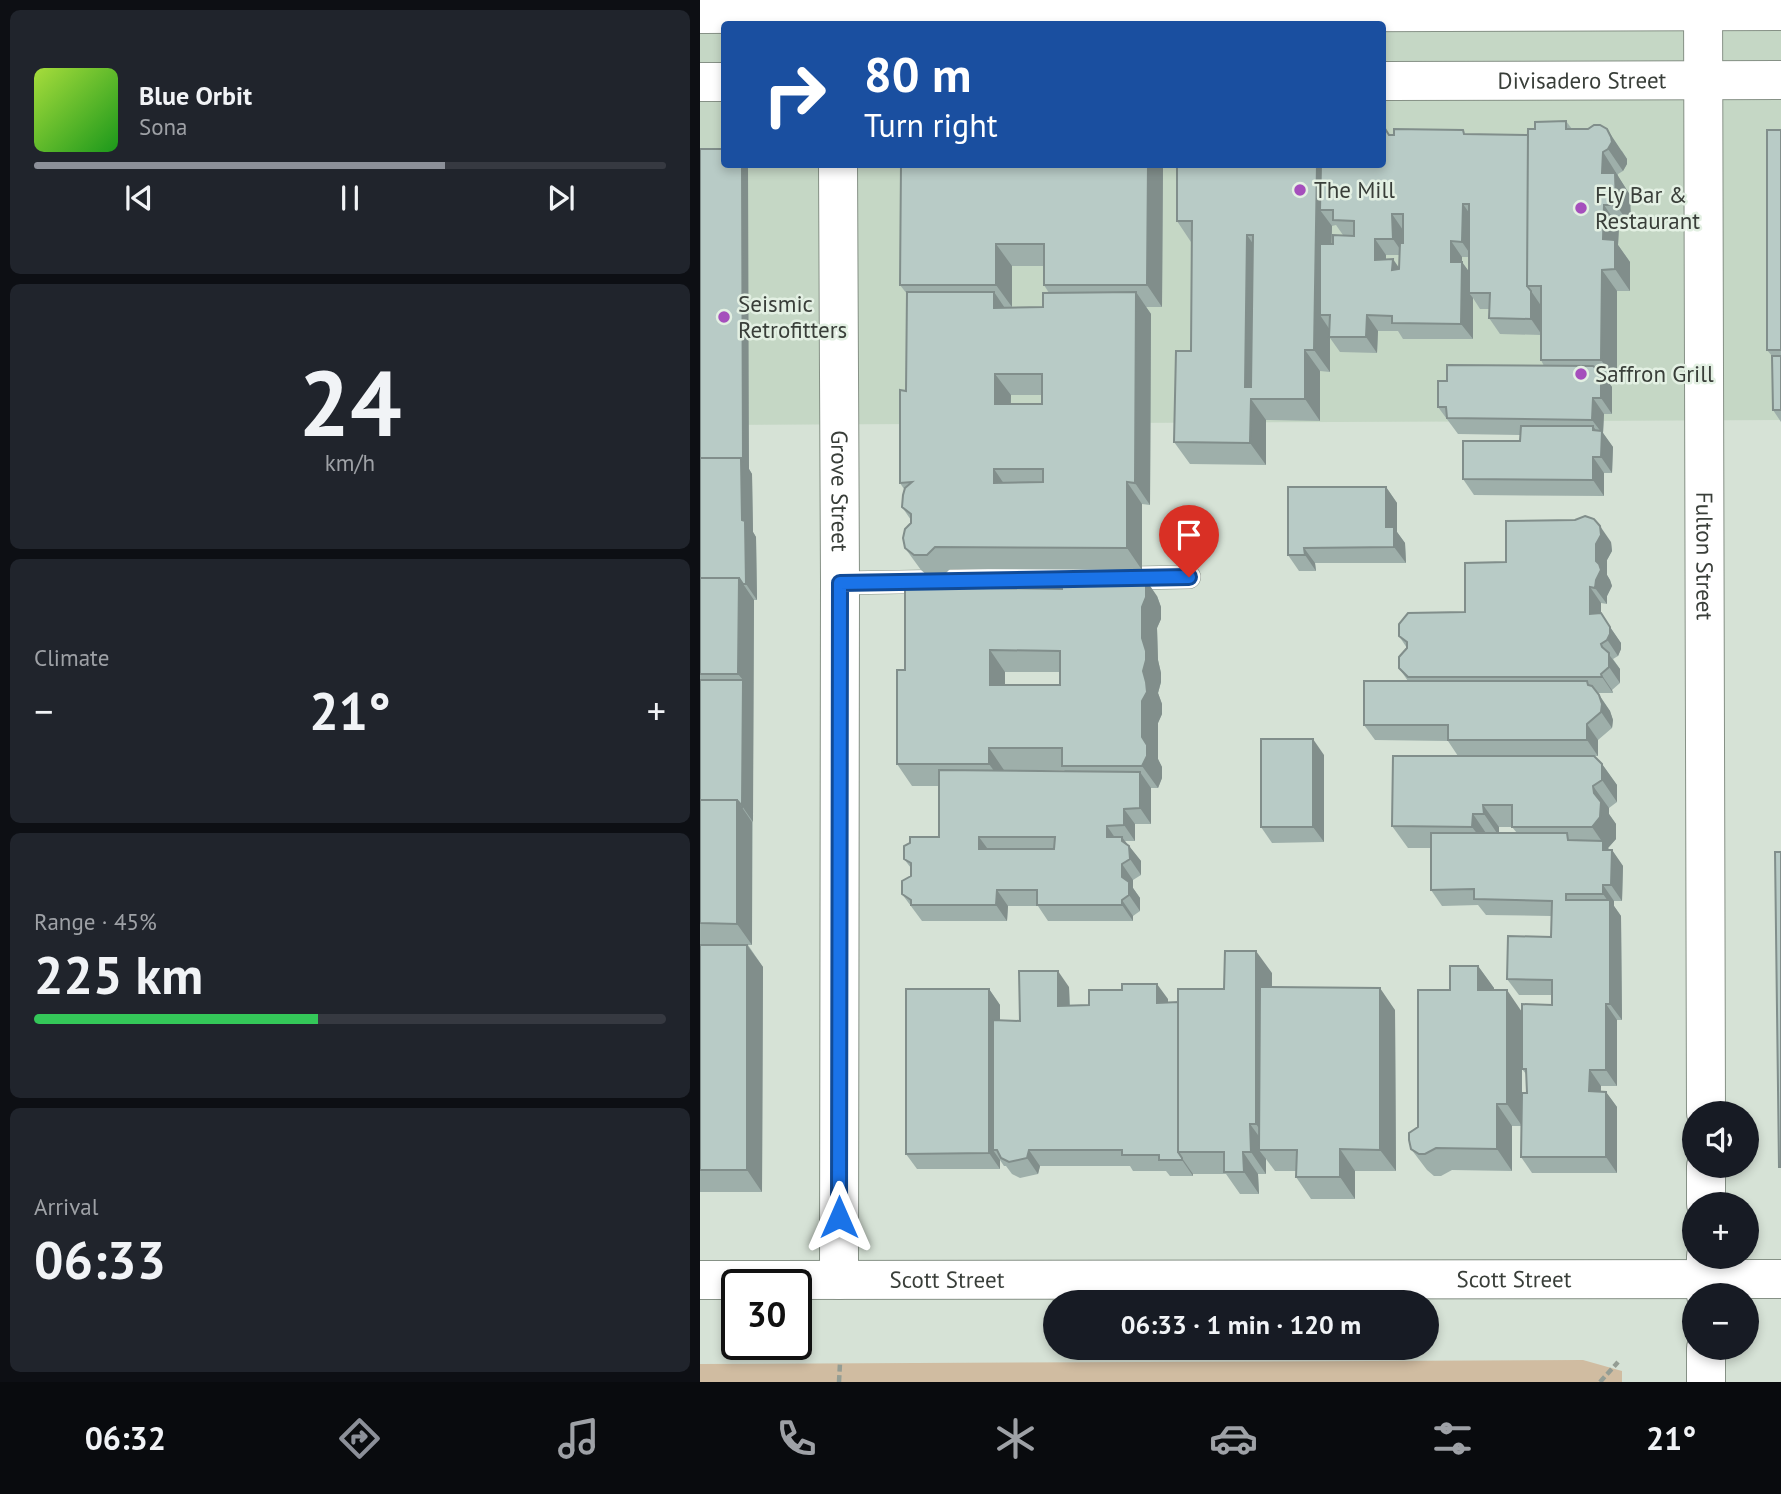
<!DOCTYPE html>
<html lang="en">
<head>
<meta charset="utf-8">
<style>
	body { margin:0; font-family:"PT Sans",sans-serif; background:#20242c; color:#f1f3f6; height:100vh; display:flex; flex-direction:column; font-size:26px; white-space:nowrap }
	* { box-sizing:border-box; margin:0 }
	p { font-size:23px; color:#9ea1a6 }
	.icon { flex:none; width:38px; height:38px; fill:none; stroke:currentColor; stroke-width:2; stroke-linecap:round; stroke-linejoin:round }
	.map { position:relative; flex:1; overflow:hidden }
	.panel { display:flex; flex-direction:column; gap:10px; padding:10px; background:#0d0f14; width:700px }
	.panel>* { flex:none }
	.guide { position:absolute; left:21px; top:21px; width:665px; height:147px; border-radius:7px; box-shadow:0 4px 10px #0003; background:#1a4fa0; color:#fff; overflow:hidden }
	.buttons { position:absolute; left:982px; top:1101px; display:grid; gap:14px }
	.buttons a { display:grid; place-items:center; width:77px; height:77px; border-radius:50%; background:#171b24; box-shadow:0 4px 10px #0003; font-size:35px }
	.speed { position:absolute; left:21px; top:1269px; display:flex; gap:14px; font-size:35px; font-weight:700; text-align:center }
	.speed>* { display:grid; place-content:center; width:91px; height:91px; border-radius:50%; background:#171b24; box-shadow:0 4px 10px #0003; line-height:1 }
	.speed .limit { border:4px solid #111; border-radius:10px; background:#fff; color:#111 }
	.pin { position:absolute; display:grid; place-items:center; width:60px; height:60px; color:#fff; margin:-72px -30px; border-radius:50% 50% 50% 0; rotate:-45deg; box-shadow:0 0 7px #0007 }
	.pin .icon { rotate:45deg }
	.me { position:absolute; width:77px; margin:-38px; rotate:0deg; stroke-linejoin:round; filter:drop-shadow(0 0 5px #0008) }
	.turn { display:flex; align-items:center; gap:24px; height:147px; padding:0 28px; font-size:32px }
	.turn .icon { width:91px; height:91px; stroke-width:2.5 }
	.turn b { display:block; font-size:49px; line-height:60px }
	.big { font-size:52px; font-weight:700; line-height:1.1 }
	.panel .tile { flex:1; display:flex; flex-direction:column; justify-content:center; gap:10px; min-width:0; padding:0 24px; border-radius:10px; background:#20242c }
	.panel .dial { align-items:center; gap:0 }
	.dial b { font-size:91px; line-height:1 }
	.song { display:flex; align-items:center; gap:21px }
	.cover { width:84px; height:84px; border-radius:10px; background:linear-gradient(135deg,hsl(80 70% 55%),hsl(120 70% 35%)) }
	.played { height:7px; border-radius:4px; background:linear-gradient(90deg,#8c9099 65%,#363941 65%) }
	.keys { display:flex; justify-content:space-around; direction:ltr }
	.heat { display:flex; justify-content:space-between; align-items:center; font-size:38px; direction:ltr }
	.charge { height:10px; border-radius:5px; background:linear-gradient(90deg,#34c759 45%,#363941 0) }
	.trip { position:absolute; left:343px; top:1290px; width:396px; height:70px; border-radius:35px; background:#171b24; box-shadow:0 4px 10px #0003; font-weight:700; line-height:70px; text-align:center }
	.dock { display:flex; height:112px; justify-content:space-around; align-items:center; background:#090b0e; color:#9ea1a6 }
	.dock .icon { width:49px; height:49px }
	.dock .current { color:#8c9099 }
	.dock b { font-size:32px; color:#f1f3f6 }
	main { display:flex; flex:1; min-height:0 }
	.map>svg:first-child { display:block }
	.built { fill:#c5d7c5; fill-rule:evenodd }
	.green { fill:#d0bca1 }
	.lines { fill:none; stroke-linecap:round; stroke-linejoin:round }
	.lane-casing { stroke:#869186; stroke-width:24 }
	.street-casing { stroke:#869186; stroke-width:40 }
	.secondary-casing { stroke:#869186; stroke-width:40 }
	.path { stroke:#949d94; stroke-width:4.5; stroke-dasharray:7 3.5; stroke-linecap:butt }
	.lane { stroke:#fff; stroke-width:23 }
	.street { stroke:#fff; stroke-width:38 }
	.secondary { stroke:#fff; stroke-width:38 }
	.wall { fill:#9eafaa; fill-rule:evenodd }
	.shaded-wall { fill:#818e8b }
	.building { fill:#b8cbc6; stroke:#818e8b; stroke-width:2; fill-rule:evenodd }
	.route-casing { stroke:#114b97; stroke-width:18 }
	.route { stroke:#1a73e8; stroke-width:12 }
	.poi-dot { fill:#a54fbc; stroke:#e3f0e3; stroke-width:2.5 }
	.labels { text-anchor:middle; stroke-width:5; stroke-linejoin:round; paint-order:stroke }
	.street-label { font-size:23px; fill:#393e39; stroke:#e3f0e3 }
	.poi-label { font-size:23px; fill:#393e39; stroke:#e3f0e3; text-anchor:start }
</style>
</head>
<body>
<main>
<section class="panel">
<div class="tile">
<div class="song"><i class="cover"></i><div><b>Blue Orbit</b><p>Sona</p></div></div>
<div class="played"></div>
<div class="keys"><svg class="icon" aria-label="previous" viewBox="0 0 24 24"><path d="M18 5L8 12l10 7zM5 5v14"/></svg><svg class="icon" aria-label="pause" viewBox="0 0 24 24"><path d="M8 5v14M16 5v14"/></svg><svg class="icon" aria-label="next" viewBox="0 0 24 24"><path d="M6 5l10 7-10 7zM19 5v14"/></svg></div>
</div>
<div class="tile dial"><b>24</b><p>km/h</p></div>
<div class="tile"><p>Climate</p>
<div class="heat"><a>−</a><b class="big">21°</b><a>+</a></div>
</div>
<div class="tile"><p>Range · 45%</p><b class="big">225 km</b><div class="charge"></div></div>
<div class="tile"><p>Arrival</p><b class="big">06:33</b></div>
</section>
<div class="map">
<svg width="1081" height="1382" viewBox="0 0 1081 1382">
	<rect width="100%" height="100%" fill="#d6e2d6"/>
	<!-- built -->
	<path class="built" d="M0,0H1081V420L0,425ZM24,24H682V164H24Z"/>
	<!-- green -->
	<path class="green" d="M883,1360L922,1371V1382H0V1364Z"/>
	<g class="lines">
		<!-- lane casing -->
		<g class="lane-casing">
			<path id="lane" d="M140,583L489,577"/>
		</g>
		<!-- street casing -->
		<g class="street-casing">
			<g id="street">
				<path id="s1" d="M138,164L140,583L139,1280"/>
				<path id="s2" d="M0,1280L1081,1279"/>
			</g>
		</g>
		<!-- secondary casing -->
		<g class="secondary-casing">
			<g id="secondary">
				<path id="s3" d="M1003,0L1006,1113"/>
				<path d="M0,14L1081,11"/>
				<path id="s4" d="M682,81L1081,80"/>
				<path d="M0,82H24"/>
				<path d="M1006,1166V1204"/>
				<path d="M1006,1295V1256"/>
				<path d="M1006,1348V1382"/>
			</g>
		</g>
		<!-- path -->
		<path class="path" d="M139,1382L140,1363
			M900,1382L918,1362"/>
		<!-- lane -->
		<use href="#lane" class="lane"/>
		<!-- street -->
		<use href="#street" class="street"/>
		<!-- secondary -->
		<use href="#secondary" class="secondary"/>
	</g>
	<!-- wall -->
	<path class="wall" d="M866,121L872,129L922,151L927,159V164L923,171L918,174V176L930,195L931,226L919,227L918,245L930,262V291H917V382H908L912,387V414H904L903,433L913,447L912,473H904V496L774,495L763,479L820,441V435L758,434L738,407L747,381L844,366L841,360V335L800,334L789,318V309H780L773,298V339H703L698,331H678L677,353L640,352L630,338V372L620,371V421L566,420V465L490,464L474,442L491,351V242L477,221L689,135H828L835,129ZM636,225L643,235L631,244L632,226ZM686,255H700L699,269L686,260ZM762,257H769V272L762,262Z
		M1081,130V422L1073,410L1072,356L1067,350Z
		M0,149L49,469L52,474L53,532L56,537L57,600H54L52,945H48L63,967L62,1192H0Z
		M201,164H463L462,307H446L451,314L450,505L442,504V570L250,569L243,576L298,588L457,596L461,607V619L457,628L458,660L461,673V682L458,693L462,704V714L458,723V759L462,767V778L458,788H451V824H435V841H425L441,861V875L433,880V888L440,898V911L433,916V921H348L338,906H308L307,921H222L202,894L211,876V868L204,859L239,837V786H212L197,764L205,670L228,576L221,570L205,548L211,520L202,507L204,489L200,483L206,391L207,294L200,285ZM312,266H344V285L349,293L343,307L305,308L312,307ZM311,395H342V404H311ZM305,672H360V685H305ZM304,770H364L365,771H304Z
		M686,487L697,503V532L705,543L706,563H615L616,571H599L588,555Z
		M911,542L912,551L907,560V575L910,580L912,586L907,596V604L901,603V614L921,643V649L918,656L913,659L920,669V683L912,690L913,693H898L910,711L913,720L912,728L898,740V756H894L902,764L917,785V802L909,808V814L916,824V839L908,848L909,850H912L923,866L922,901H914V906L921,916L922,1020H917V1086H901V1091L906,1092L917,1107V1173H832L821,1157L822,1126H812V1171L752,1170L741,1176H734L727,1170L711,1149L718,1127L750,990L778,966L794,988V990L822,1012L852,1005V995H819L807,979L851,937V916L786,915L778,905L742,906L731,890V848H708L692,826L758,756L748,741L675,740L664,725L708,681L699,668L707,648L699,636L765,612L806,562ZM799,827H812L817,833H799ZM822,1069L826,1074L827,1093H822Z
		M624,755V842L572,843L561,827Z
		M572,973V987L695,1010L696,1171H655V1199H611L596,1177V1171H575L566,1159V1174H558L559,1194H540L526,1174H493V1176H470L466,1171H433L430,1166H340L338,1174L320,1178L312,1174L306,1166H304L300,1160V1169H217L206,1154L289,989L300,1005V1021H320L369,987L370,1006L389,1005L468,999V1003L478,1002L524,989Z"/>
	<!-- shaded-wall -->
	<path class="shaded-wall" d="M907,129L927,159V164L923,171L908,149Z
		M903,152L930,195L931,226L916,205L902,173Z
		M42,164H48L49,469L52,474L53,532L56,537L57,600L46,584L42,520Z
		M448,164H463L462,307L447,285Z
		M617,164H632L620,210L632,226L630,316L620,315L630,330V372L614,350Z
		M763,204L774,220L773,258L762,242Z
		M904,205L919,227L918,245L930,262V291L915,269L903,239Z
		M692,214L703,230L704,255L693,239Z
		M547,235L562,257L554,399L545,387Z
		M675,239L686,255V275L675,260Z
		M751,241L762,257V262L773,277L769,293L773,298V339L761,324L751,262Z
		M296,244L312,266V307L296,285Z
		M693,259L704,275L692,270Z
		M902,270L917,291V382L901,360Z
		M831,291L842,307V335L831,319Z
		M294,292L309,314L294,308Z
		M436,292L451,314L450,505L435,483Z
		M667,315L678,331L677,353L666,337Z
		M605,350L620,371V421L605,399Z
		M901,372L912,387V414L901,398Z
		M295,374L311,395L310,426L295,404Z
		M893,398L904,414L903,433L913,447L912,473L901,457L893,430V426L902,439V433L892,420Z
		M551,399L566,420V465L550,443Z
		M893,457L904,473V496L893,480Z
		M294,469L309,491L294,483Z
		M427,482L442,504V570L427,548Z
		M686,487L697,503V532L705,543L706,563L694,547L686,527Z
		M900,526L911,542L912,551L907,560V575L910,580L912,586L907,596V604L895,588L896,544Z
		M604,548L615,563L616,571L605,555Z
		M442,574L457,596L461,607V619L457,628L458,660L461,673V682L458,693L462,704V714L458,723V759L462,767V778L458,788L442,766Z
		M289,576L305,598L290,588Z
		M39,578L54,600L53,822L42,806L43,680L38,674Z
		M890,587L901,603V614L921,643V649L918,656L890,614Z
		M901,644L920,669V683L909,667Z
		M290,650L305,672V707L290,685Z
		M901,674L912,690L913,693L902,677Z
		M899,695L910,711L913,720L912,728L901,712Z
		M887,724L898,740V756L887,740Z
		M613,739L624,755V842L613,827Z
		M289,748L304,770L305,786L289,764Z
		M902,764L917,785V802L902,780Z
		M440,772L451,788V824L440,808Z
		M893,786L909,808V814L916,824V839L908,848L912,853V850L923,866L922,901L911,885L903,843L892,827L894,793Z
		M37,800L52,822V945L37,924Z
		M783,805L799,827V836L784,814Z
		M424,809L435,824V841L424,825Z
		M773,814L788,836V848L772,827Z
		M407,826L418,842L407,837Z
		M279,837L290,852L279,849Z
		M422,837L430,848L429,846L441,861V875L430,859L422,841Z
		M422,864L433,880V888L440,898V911L429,895L422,877Z
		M903,885L914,901V906L921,916L922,1020L910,1004V904L903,894Z
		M297,890L308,906L307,921L296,905Z
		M422,900L433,916V921L422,905Z
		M47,945L63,967L62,1192L47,1170Z
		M556,951L572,973L571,1146L556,1124Z
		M778,966L794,988V1012L778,990Z
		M358,971L369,987L370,1021L358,1006Z
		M457,984L468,999V1019L457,1003Z
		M680,988L695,1010L696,1171L680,1150Z
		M289,989L300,1005V1155L297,1150H293L300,1160V1169L289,1153Z
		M807,990L822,1012V1126L807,1104Z
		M906,1004L917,1020V1086L906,1070Z
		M890,1070L901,1086L900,1107L889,1091Z
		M906,1092L917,1107V1173L906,1157Z
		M797,1104L812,1126V1171L797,1149Z
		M550,1124L566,1146L559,1150L566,1159V1174L551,1152Z
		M640,1149L655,1171V1199L640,1177Z
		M329,1150L340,1166L338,1174L327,1158Z
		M543,1152L558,1174L559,1194L544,1172Z
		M482,1158L493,1174V1176L482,1160Z"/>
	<!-- building -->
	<path class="building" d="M866,121V129H888L894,125H900L907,129L911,137L912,142L908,149L903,152L902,173H915L916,205H904L903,239L915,240V269L902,270L901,360H841V286H827L828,129H835V122Z
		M682,127H684L689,135H694V129L763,130L764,134L828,135L827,286L831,291V319L789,318L790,293H769V204H763L762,242L751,241V262H762L761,324L692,323V316L667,315L666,337H629L630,315H620V244H633V235L654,236V221L633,220V210H620L621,164H682ZM692,214H703V243H700L699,269L692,270L693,259L675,260V239H693Z
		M1067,130H1081V350H1067Z
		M0,149H24V164H42L43,460L41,458H0Z
		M201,164H448L447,285H344V244H296V285H200Z
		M477,164H617L614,350H605V399H551L550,443L474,442L476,351H491L492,221H477ZM547,235H553L551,387H545Z
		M207,292H294V308L343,307V293L436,292L435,483L427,482V548L235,547L227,555H214L205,548L203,538L205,529L211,523V514L202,507L203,495L205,488L212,482L200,483V390L206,391ZM295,374H342V404H295ZM294,469H343V482L294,483Z
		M1072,356H1081V410H1073Z
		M747,365L893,366L901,372V398H893L892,420L747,418L746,407H738V381H747Z
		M821,426H893V430L902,431L901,457H893V480L763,479V441H820Z
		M0,458H41L42,520L45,521L46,584H43L39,578H0Z
		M588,487H686V527H694V547L604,548L605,555H588Z
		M885,516L894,519L900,526L901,535L896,544V561L899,564L901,570L896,580L895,588L890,587V614L901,613L910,627V634L907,640L901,644L902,647L909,653V667L901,674L902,677H708L699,668V657L707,648V642L699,636V624L708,613L765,612V563L806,562V521L875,520Z
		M361,573L442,574L446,585V597L442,607V638L446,651V660L443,671L446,682L447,692L442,701V737L447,745V756L442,766H362V748H289V764H197V670H205V576H289L290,588L362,589ZM290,650L360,651V685H290Z
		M0,578H39L38,674H0Z
		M0,680H43L42,806L37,800H0Z
		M664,681H887L888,685L892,686L899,695L902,704L901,712L887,724V740H748V725H664Z
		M561,739H613V827H561Z
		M693,756H894L902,764V780L893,786L894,793L901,802L900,817L892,827H812V805H783L784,814H773L772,827L692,826Z
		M239,770L440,772V808L424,809V825L407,826V837H422V841L429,846L430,859L422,864V877L429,882V895L422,900V905H337V890H297L296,905H211V900L202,894V881L211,876V863L204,859V846L210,843V837H239ZM279,837H355L354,849H279Z
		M0,800H37V924L0,923Z
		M731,833H867L868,840L903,841V850H912L911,885H903V894H866V900H910V1004H906V1070H890L889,1091L906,1092V1157H821L822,1093H827L826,1069H822V1004L852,1005V980L807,979L808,936L851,937L852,901L774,899V889L731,890Z
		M1075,852H1081V1167H1079Z
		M0,945H47V1170H0Z
		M525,951H556V1124H550L551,1152H543L544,1172H524V1152H478V989H524Z
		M750,966H778V990H807V1104H797V1149L736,1148L725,1154H719L711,1149L709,1140V1133L718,1127V990H750Z
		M319,971H358V1006L389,1005V990H422V984H457V1003L478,1002V1152L482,1158V1160H459V1155H422V1150H329L327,1158L309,1162L301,1158L297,1150H293V1020L320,1021Z
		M560,987L680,988V1150L640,1149V1177H596L597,1150H559Z
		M206,989H289V1153L206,1154Z"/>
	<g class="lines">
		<!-- route casing -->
		<g class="route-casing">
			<path id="route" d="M139,1217L140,583L489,577"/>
		</g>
		<!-- route -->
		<use href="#route" class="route"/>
	</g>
	<!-- markers -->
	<g class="poi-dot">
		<circle cx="600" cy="190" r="7"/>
		<circle cx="881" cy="208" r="7"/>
		<circle cx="24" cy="317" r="7"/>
		<circle cx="881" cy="374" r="7"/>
	</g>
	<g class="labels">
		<!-- street labels -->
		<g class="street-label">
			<text dy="8" stroke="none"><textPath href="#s4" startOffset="200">Divisadero Street</textPath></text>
			<text dy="8" stroke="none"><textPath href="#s1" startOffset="327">Grove Street</textPath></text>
			<text dy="8" stroke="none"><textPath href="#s3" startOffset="556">Fulton Street</textPath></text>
			<text dy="8" stroke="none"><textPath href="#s2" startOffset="247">Scott Street</textPath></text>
			<text dy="8" stroke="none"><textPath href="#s2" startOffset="814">Scott Street</textPath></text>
		</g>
		<!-- poi labels -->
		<g class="poi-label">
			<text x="614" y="198">The Mill</text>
			<text x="895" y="203">Fly Bar &amp;<tspan x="895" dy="26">Restaurant</tspan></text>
			<text x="38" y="312">Seismic<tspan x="38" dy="26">Retrofitters</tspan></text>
			<text x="895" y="382">Saffron Grill</text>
		</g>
	</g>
</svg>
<div class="buttons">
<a><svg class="icon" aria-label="sound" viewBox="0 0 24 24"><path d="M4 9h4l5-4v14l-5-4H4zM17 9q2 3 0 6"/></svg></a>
<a>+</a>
<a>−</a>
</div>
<div class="speed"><div class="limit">30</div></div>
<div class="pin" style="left:489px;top:577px;background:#d93025"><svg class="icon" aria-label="arrive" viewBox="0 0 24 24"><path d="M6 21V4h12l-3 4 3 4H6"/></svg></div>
<svg class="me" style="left:139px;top:1217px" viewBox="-20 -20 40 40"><path d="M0-17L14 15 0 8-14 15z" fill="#1a73e8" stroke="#fff" stroke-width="4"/></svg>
<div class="trip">06:33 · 1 min · 120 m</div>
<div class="guide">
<div class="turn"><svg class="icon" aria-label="right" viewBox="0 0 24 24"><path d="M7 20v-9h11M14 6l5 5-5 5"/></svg><div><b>80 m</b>Turn right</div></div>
</div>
</div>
</main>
<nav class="dock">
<b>06:32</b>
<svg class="icon current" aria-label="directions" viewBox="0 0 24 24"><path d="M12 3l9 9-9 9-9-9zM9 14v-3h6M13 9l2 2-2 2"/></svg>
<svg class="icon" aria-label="music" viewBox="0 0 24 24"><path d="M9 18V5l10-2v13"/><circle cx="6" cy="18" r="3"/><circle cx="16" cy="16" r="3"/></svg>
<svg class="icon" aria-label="phone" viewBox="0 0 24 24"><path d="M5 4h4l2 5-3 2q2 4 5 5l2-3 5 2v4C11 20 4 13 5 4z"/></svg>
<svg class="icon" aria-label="climate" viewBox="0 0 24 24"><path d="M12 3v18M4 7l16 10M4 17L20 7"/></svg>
<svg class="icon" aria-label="car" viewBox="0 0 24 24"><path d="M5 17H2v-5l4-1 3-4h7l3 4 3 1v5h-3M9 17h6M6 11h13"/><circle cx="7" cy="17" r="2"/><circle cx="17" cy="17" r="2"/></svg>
<svg class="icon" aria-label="filters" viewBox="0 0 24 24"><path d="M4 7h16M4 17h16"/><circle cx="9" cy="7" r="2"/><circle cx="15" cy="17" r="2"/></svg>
<b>21°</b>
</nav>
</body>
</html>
